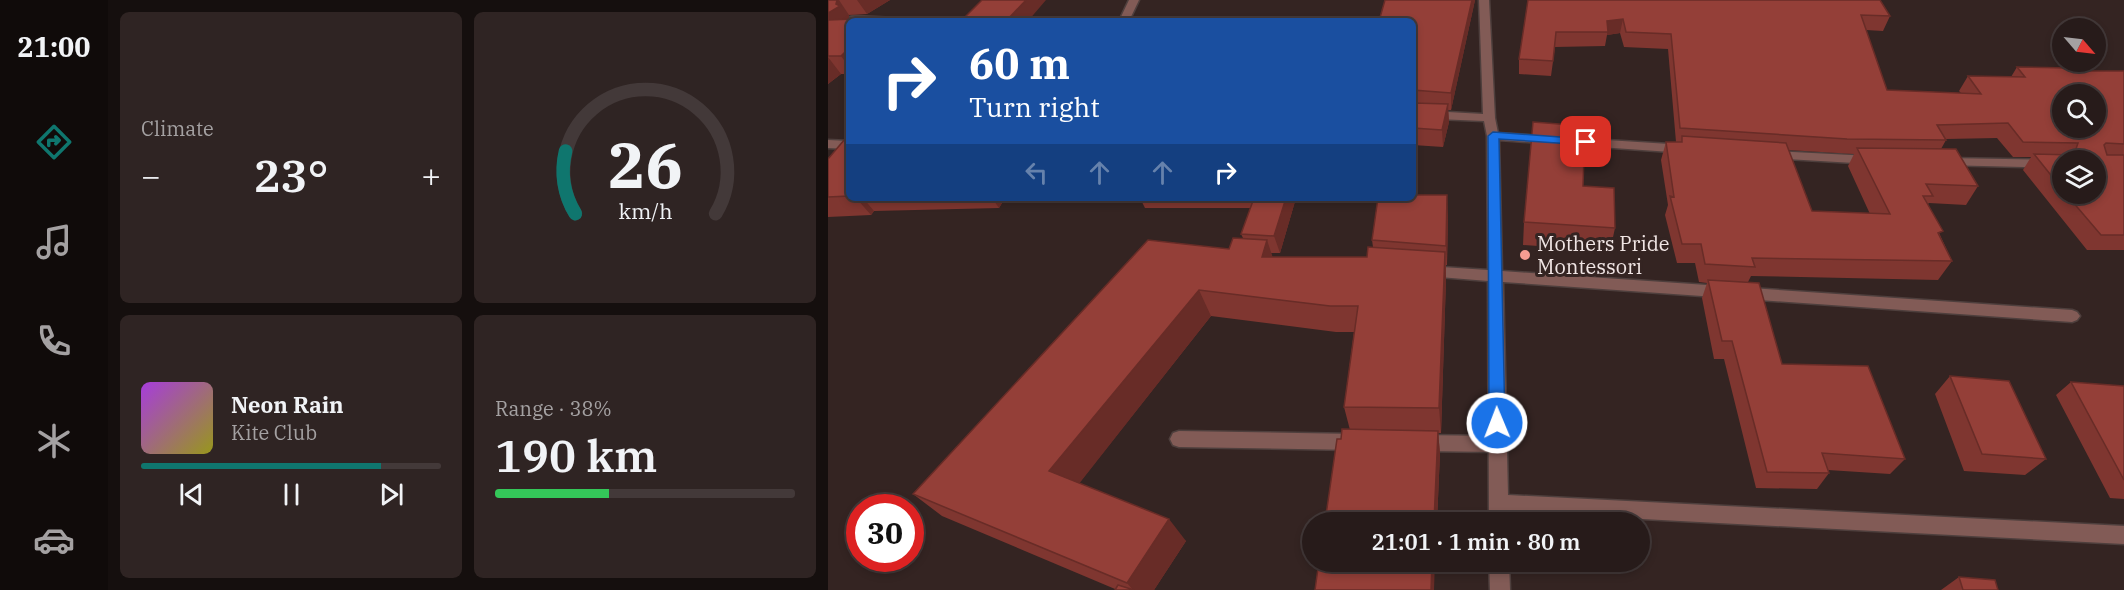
<!DOCTYPE html>
<html lang="en">
<head>
<meta charset="utf-8">
<style>
	body { margin:0; font-family:"IBM Plex Serif",serif; background:#2f2423; color:#f1f3f6; height:100vh; display:flex; flex-direction:column; font-size:22px; white-space:nowrap }
	* { box-sizing:border-box; margin:0 }
	p { font-size:20px; color:#a4a1a2 }
	.icon { flex:none; width:33px; height:33px; fill:none; stroke:currentColor; stroke-width:2; stroke-linecap:round; stroke-linejoin:round }
	.map { position:relative; flex:1; overflow:hidden }
	.sheet { display:flex; flex-direction:column; gap:12px; padding:12px; background:#150f0e; width:720px }
	.sheet>* { flex:none }
	.guide { position:absolute; left:18px; top:18px; width:570px; height:183px; border-radius:9px; box-shadow:0 3px 9px #0003,0 0 0 2px #433939; background:#1a4fa0; color:#fff; overflow:hidden }
	.needle { width:39px; rotate:118deg }
	.buttons { position:absolute; left:1224px; top:18px; display:grid; gap:12px }
	.buttons a { display:grid; place-items:center; width:54px; height:54px; border-radius:50%; background:#271b1a; box-shadow:0 3px 9px #0003,0 0 0 2px #433939; font-size:30px }
	.speed { position:absolute; left:18px; top:494px; display:flex; gap:12px; font-size:30px; font-weight:700; text-align:center }
	.speed>* { display:grid; place-content:center; width:78px; height:78px; border-radius:50%; background:#271b1a; box-shadow:0 3px 9px #0003,0 0 0 2px #433939; line-height:1 }
	.speed .limit { border:9px solid #d22; background:#fff; color:#111 }
	.pin { position:absolute; display:grid; place-items:center; width:51px; height:51px; color:#fff; margin:-26px; border-radius:12px; box-shadow:0 3px 9px #0006 }
	.me { position:absolute; width:66px; margin:-33px; rotate:359deg; stroke-linejoin:round; filter:drop-shadow(0 0 4px #0008) }
	.turn { display:flex; align-items:center; gap:21px; height:126px; padding:0 24px; font-size:27px }
	.turn .icon { width:78px; height:78px; stroke-width:2.5 }
	.turn b { display:block; font-size:42px; line-height:51px }
	.lanes { display:flex; align-items:center; height:57px; padding:0 24px; background:#0003; justify-content:center; gap:30px; direction:ltr }
	.lanes .off { opacity:.35 }
	.big { font-size:45px; font-weight:600; line-height:1.1 }
	.sheet .card { flex:1; display:flex; flex-direction:column; justify-content:center; gap:9px; min-width:0; padding:0 21px; border-radius:9px; background:#2f2423 }
	.sheet .dial { align-items:center; gap:0 }
	.dial svg { height:156px; overflow:visible; fill:none; stroke:#433939; stroke-width:7; stroke-linecap:round; text-anchor:middle }
	.dial text { fill:#f1f3f6; stroke:none }
	.song { display:flex; align-items:center; gap:18px }
	.cover { width:72px; height:72px; border-radius:9px; background:linear-gradient(135deg,hsl(280 70% 55%),hsl(60 70% 35%)) }
	.played { height:6px; border-radius:3px; background:linear-gradient(90deg,#0f766e 80%,#433939 80%) }
	.keys { display:flex; justify-content:space-around; direction:ltr }
	.heat { display:flex; justify-content:space-between; align-items:center; font-size:33px; direction:ltr }
	.charge { height:9px; border-radius:4px; background:linear-gradient(90deg,#34c759 38%,#433939 0) }
	.sheet .tiles { flex:1; display:grid; gap:12px; grid-template-columns:repeat(2,1fr) }
	.trip { position:absolute; left:474px; top:512px; width:348px; height:60px; border-radius:30px; background:#271b1a; box-shadow:0 3px 9px #0003,0 0 0 2px #433939; font-weight:600; line-height:60px; text-align:center }
	main { display:flex; flex:1; min-height:0 }
	.menu { display:flex; flex-direction:column; width:108px; justify-content:space-around; align-items:center; background:#100b0a; color:#a4a1a2 }
	.menu .icon { width:42px; height:42px }
	.menu .active { color:#0f766e }
	.menu b { font-size:27px; color:#f1f3f6 }
	.map>svg:first-child { display:block }
	.lines { fill:none; stroke-linecap:round; stroke-linejoin:round }
	.service-casing { stroke:#4e3f3d; stroke-width:3 }
	.minor-casing { stroke:#4e3f3d; stroke-width:3 }
	.service { fill:#825b56; fill-rule:evenodd }
	.minor { fill:#825b56; fill-rule:evenodd }
	.wall { fill:#7f3630; fill-rule:evenodd }
	.shaded-wall { fill:#682c27 }
	.building { fill:#943f38; stroke:#682c27; stroke-width:1.5; fill-rule:evenodd }
	.route { fill:#1a73e8; stroke:#114b97; stroke-width:1.5 }
	.poi-dot { fill:#f59c92; stroke:#342422; stroke-width:2 }
	.labels { text-anchor:middle; stroke-width:6; stroke-linejoin:round; paint-order:stroke }
	.poi-label { font-size:20px; fill:#f0e5e4; stroke:#342422; text-anchor:start }
</style>
</head>
<body>
<main>
<nav class="menu">
<b>21:00</b>
<svg class="icon active" aria-label="directions" viewBox="0 0 24 24"><path d="M12 3l9 9-9 9-9-9zM9 14v-3h6M13 9l2 2-2 2"/></svg>
<svg class="icon" aria-label="music" viewBox="0 0 24 24"><path d="M9 18V5l10-2v13"/><circle cx="6" cy="18" r="3"/><circle cx="16" cy="16" r="3"/></svg>
<svg class="icon" aria-label="phone" viewBox="0 0 24 24"><path d="M5 4h4l2 5-3 2q2 4 5 5l2-3 5 2v4C11 20 4 13 5 4z"/></svg>
<svg class="icon" aria-label="climate" viewBox="0 0 24 24"><path d="M12 3v18M4 7l16 10M4 17L20 7"/></svg>
<svg class="icon" aria-label="car" viewBox="0 0 24 24"><path d="M5 17H2v-5l4-1 3-4h7l3 4 3 1v5h-3M9 17h6M6 11h13"/><circle cx="7" cy="17" r="2"/><circle cx="17" cy="17" r="2"/></svg>
</nav>
<section class="sheet">
<div class="tiles">
<div class="card"><p>Climate</p>
<div class="heat"><a>−</a><b class="big">23°</b><a>+</a></div>
</div>
<div class="card dial"><svg viewBox="0 0 100 80">
<path d="M14 69A42 42 0 1 1 86 69"/>
<path d="M14 69A42 42 0 0 1 9 37" stroke="#0f766e"/>
<text x="50" y="56" font-size="32" font-weight="700">26</text>
<text x="50" y="72" font-size="11">km/h</text>
</svg></div>
<div class="card">
<div class="song"><i class="cover"></i><div><b>Neon Rain</b><p>Kite Club</p></div></div>
<div class="played"></div>
<div class="keys"><svg class="icon" aria-label="previous" viewBox="0 0 24 24"><path d="M18 5L8 12l10 7zM5 5v14"/></svg><svg class="icon" aria-label="pause" viewBox="0 0 24 24"><path d="M8 5v14M16 5v14"/></svg><svg class="icon" aria-label="next" viewBox="0 0 24 24"><path d="M6 5l10 7-10 7zM19 5v14"/></svg></div>
</div>
<div class="card"><p>Range · 38%</p><b class="big">190 km</b><div class="charge"></div></div>
</div>
</section>
<div class="map">
<svg width="1296" height="590" viewBox="0 0 1296 590">
	<rect width="100%" height="100%" fill="#342422"/>
	<g class="lines">
		<!-- service casing -->
		<g class="service-casing">
			<path id="service" d="M351,431L528,434L534,436L537,442L534,448L528,450L351,447L345,445L342,439L345,433Z
				M591,435L669,436L675,438L678,444L675,450L669,452L591,451L585,449L582,443L585,437Z"/>
		</g>
		<!-- minor casing -->
		<g class="minor-casing">
			<path id="minor" d="M301,0H311L301,21H291Z
				M651,0H661L667,118L670,133L857,145L863,149L857,153L671,140L674,271L1244,310L1249,312L1252,316L1249,320L1244,322L675,282L680,495L1296,526V544L680,512L681,522H661L660,281L599,276L592,271L599,266L660,270L659,136L656,121L585,118V110L655,114Z
				M26,16L68,18L73,21H22V17Z
				M0,140L21,141V149L0,148Z
				M944,151L1043,156L1049,160L1043,164L940,158L938,155Z
				M1118,158L1234,160H1236L1234,168L1114,165L1112,162Z
				M661,561H681L682,590H662Z"/>
		</g>
		<!-- service -->
		<use href="#service" class="service"/>
		<!-- minor -->
		<use href="#minor" class="minor"/>
	</g>
	<!-- wall -->
	<path class="wall" d="M0,0H62L39,14L21,15V74H13L0,84Z
		M647,0L623,110H620L621,122L615,147L585,145V21Z
		M700,0L1062,16L1055,31L1038,30L1059,90L1133,93L1131,91L1140,76L1183,77L1189,67L1243,71H1296V250H1259L1195,170L1203,157H1185L1169,138L1118,139V140L1113,149L1150,186L1138,205L1101,203L1100,204L1112,235L1124,261L1110,280L923,276L920,282L954,364L1077,459L1062,474L1000,470L1001,473L989,489L928,488L896,359H886L874,298L879,283L871,282L867,263H849L837,215L840,205L833,160L838,142H848L840,49L796,47L792,33L779,35L777,46L727,47L723,76L691,74V59ZM960,150L1026,154L1020,166L1042,214L984,211ZM1234,160L1268,194H1234Z
		M21,139V198H177L171,208L46,211L43,215L0,217V159Z
		M755,186L787,228L782,251L695,245L696,222Z
		M312,198H468L452,253H443L444,257H539L545,247L544,240L620,215L619,265H618V279L613,433H610L612,453L609,522H497L513,439L522,430L516,407L526,332H508L383,316L251,483L358,541L326,590L287,589L114,516L85,494L415,238L413,234L423,208H317Z
		M1122,376L1218,459L1197,475L1136,471L1107,394Z
		M1243,382L1296,386V499L1282,498L1228,395Z
		M1131,577L1170,590H1113Z"/>
	<!-- shaded-wall -->
	<path class="shaded-wall" d="M9,0H11L21,15V18L23,21L0,37V13Z
		M29,0H62L39,14Z
		M198,0H218L200,21H178Z
		M644,0H647L623,110V93Z
		M795,19L792,33L779,35V21Z
		M21,48V67L13,56Z
		M0,57L13,74L0,84Z
		M620,104L621,122L615,147L614,130Z
		M619,195L620,215L619,265L618,246Z
		M28,198H35L46,211L43,215Z
		M164,198H177L171,208Z
		M458,198H468L452,253L446,236Z
		M439,240L448,267L434,257Z
		M617,252L618,279L613,433L611,408Z
		M371,290L383,316L243,494L221,471Z
		M610,431L612,453L609,522H606Z
		M341,519L358,541L326,590H305L299,583Z
		M604,561H607L606,590H603Z"/>
	<!-- building -->
	<path class="building" d="M0,0H9L8,4L12,6L0,13Z
		M154,0H198L178,21H121L123,19L136,18Z
		M557,0H644L623,93L585,90V21H551Z
		M700,0H1052L1062,16L1033,15L1059,90L1153,94L1140,76L1197,77L1189,67L1241,68L1243,71H1296V144L1278,143L1276,145L1279,155H1296V235H1273L1238,194H1268V160H1234V189L1206,154L1246,155L1250,143L1195,142L1180,123L1109,125L1118,140L1019,139L852,128L843,34L798,32L795,19L779,21L780,32H728L725,61L691,59ZM1234,94H1268V128H1234Z
		M51,18L48,21H21V48L13,56H0V20Z
		M585,103L620,104L614,130L585,128Z
		M705,122L757,126L755,186L786,188L787,228L696,222Z
		M854,136L958,143L984,211L1062,214L1029,148L1128,149L1150,186L1098,184L1105,196H1095L1115,231L1110,233L1124,261L924,258L927,267L877,264L873,244H854L842,196L846,197L838,142H854Z
		M17,139H21V196L0,197V159Z
		M585,195H619L618,246L544,240L550,198H585Z
		M426,198H458L446,236L413,234Z
		M405,238L439,240L434,257H539L540,247L617,252L611,408L516,407L530,306H502L371,290L221,471L341,519L299,583L85,494L320,240L401,249Z
		M880,280L931,283L954,364L1040,366L1077,459L994,453L1001,473L939,472L904,341H894Z
		M1122,376L1181,381L1218,459L1154,454Z
		M1243,382L1296,386V480Z
		M514,429L610,431L606,522H497L509,439H513Z
		M491,561H604L603,590H487Z
		M1131,577L1167,580L1170,590H1135Z
		M290,585L306,590H287Z"/>
	<!-- route -->
	<path class="route" d="M665,132L758,139L763,142L758,145L671,139L677,423L675,428H664L661,423L660,136Z"/>
	<!-- markers -->
	<circle class="poi-dot" cx="697" cy="255" r="6"/>
	<g class="labels">
		<!-- poi labels -->
		<g class="poi-label">
			<text x="709" y="251">Mothers Pride<tspan x="709" dy="23">Montessori</tspan></text>
		</g>
	</g>
</svg>
<div class="buttons">
<a><svg class="needle" viewBox="-14 -14 28 28"><path d="M0-13l5 13h-10z" fill="#e53935"/><path d="M0 13l5-13h-10z" fill="#a4a1a2"/></svg></a>
<a><svg class="icon" aria-label="search" viewBox="0 0 24 24"><circle cx="10" cy="10" r="6"/><path d="M15 15l6 6"/></svg></a>
<a><svg class="icon" aria-label="layers" viewBox="0 0 24 24"><path d="M12 4l9 5-9 5-9-5zM3 14l9 5 9-5"/></svg></a>
</div>
<div class="speed"><div class="limit">30</div></div>
<div class="pin" style="left:758px;top:142px;background:#d93025"><svg class="icon" aria-label="arrive" viewBox="0 0 24 24"><path d="M6 21V4h12l-3 4 3 4H6"/></svg></div>
<svg class="me" style="left:669px;top:423px" viewBox="-20 -20 40 40"><circle r="17" fill="#1a73e8" stroke="#fff" stroke-width="3"/><path d="M0-11L8 9 0 5-8 9z" fill="#fff"/></svg>
<div class="trip">21:01 · 1 min · 80 m</div>
<div class="guide">
<div class="turn"><svg class="icon" aria-label="right" viewBox="0 0 24 24"><path d="M7 20v-9h11M14 6l5 5-5 5"/></svg><div><b>60 m</b>Turn right</div></div>
<div class="lanes"><svg class="icon off" aria-label="left" viewBox="0 0 24 24"><path d="M17 20v-9H6M10 6l-5 5 5 5"/></svg><svg class="icon off" aria-label="ahead" viewBox="0 0 24 24"><path d="M12 20V5M6 11l6-6 6 6"/></svg><svg class="icon off" aria-label="ahead" viewBox="0 0 24 24"><path d="M12 20V5M6 11l6-6 6 6"/></svg><svg class="icon" aria-label="right" viewBox="0 0 24 24"><path d="M7 20v-9h11M14 6l5 5-5 5"/></svg></div>
</div>
</div>
</main>
</body>
</html>
